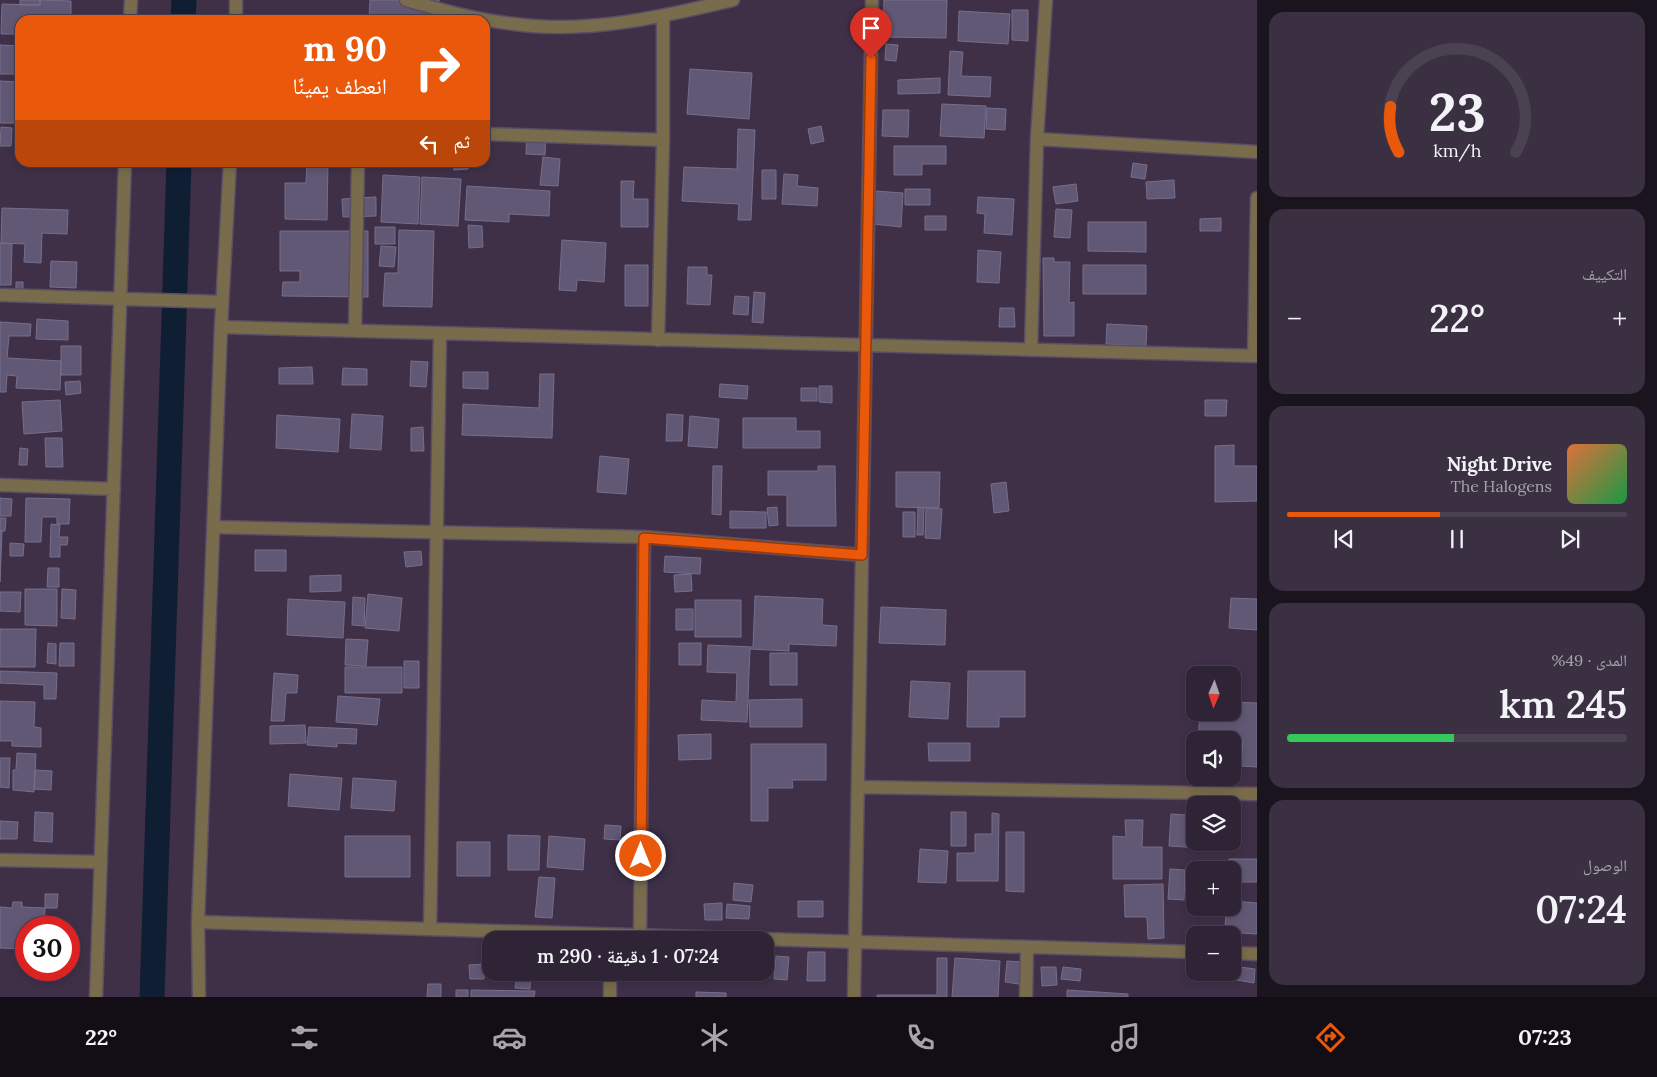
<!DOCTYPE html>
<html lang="ar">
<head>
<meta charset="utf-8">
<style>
	body { margin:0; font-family:Lora,"Noto Naskh Arabic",serif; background:#3b3042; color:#f1f3f6; direction:rtl; height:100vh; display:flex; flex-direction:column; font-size:19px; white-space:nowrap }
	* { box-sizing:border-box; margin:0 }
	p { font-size:16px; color:#a7a4ad }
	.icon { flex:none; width:28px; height:28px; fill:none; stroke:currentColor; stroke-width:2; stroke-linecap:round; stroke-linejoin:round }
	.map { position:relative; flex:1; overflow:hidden; direction:ltr }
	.side { display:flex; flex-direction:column; gap:12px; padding:12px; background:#1a141e; width:400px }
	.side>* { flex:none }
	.top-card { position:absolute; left:15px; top:15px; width:475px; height:152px; border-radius:15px; box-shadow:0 2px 8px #0003,0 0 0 1px #4a4151; direction:rtl; background:#ea580c; color:#fff; overflow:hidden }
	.needle { width:32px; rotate:182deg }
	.buttons { position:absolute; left:1186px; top:666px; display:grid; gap:10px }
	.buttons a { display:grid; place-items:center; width:55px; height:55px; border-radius:10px; background:#2f2436; box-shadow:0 2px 8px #0003,0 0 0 1px #4a4151; font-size:25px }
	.speed { position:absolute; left:15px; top:916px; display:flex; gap:10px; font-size:25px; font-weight:700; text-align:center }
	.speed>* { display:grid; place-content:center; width:65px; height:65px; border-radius:50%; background:#2f2436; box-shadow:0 2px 8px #0003,0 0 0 1px #4a4151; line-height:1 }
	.speed .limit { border:8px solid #d22; background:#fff; color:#111 }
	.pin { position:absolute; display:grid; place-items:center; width:42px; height:42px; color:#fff; margin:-51px -21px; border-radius:50% 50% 50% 0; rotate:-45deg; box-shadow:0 0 5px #0007 }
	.pin .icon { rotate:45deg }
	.me { position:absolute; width:55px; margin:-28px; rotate:0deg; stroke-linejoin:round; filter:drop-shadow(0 0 4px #0008) }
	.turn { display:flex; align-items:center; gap:18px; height:105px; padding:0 20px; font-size:22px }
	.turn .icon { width:65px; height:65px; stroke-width:2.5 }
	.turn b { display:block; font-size:35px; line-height:42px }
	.then { display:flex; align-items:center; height:48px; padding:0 20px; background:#0003; gap:10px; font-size:19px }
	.big { font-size:38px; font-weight:600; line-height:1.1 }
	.side .widget { flex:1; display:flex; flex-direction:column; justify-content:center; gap:8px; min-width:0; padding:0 18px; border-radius:15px; background:#3b3042 }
	.side .dial { align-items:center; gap:0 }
	.dial svg { height:130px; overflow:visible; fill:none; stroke:#4a4151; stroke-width:7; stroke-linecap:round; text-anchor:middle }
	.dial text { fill:#f1f3f6; stroke:none }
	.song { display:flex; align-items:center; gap:15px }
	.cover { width:60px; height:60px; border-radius:8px; background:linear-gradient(135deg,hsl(20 70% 55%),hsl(140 70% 35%)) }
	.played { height:5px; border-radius:2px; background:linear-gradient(90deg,#ea580c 45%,#4a4151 45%) }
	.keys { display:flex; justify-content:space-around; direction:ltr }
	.heat { display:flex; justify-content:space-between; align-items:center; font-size:28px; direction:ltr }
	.charge { height:8px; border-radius:4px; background:linear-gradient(90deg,#34c759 49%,#4a4151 0) }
	.trip { position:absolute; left:482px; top:931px; width:292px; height:50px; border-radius:15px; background:#2f2436; box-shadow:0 2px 8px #0003,0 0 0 1px #4a4151; font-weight:600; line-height:50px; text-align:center; direction:rtl }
	.tab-bar { display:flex; height:80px; justify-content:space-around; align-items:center; background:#130e16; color:#a7a4ad }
	.tab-bar .icon { width:35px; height:35px }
	.tab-bar .on { color:#ea580c }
	.tab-bar b { font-size:22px; color:#f1f3f6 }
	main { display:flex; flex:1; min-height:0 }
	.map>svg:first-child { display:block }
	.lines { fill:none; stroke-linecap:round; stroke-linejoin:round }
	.canal { stroke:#101e34; stroke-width:25 }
	.building { fill:#615875; stroke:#776e8b }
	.minor-casing { stroke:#5b4d64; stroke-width:15 }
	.minor { stroke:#786c4c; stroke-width:12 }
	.route-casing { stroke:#983908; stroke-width:12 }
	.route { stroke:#ea580c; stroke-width:9 }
</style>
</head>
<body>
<main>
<section class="side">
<div class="widget dial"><svg viewBox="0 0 100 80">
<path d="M14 69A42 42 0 1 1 86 69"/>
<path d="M14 69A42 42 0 0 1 9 41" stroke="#ea580c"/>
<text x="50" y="56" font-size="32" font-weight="700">23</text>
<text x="50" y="72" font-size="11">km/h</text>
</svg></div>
<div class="widget"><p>التكييف</p>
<div class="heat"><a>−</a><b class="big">22°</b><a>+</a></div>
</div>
<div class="widget">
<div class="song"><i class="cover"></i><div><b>Night Drive</b><p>The Halogens</p></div></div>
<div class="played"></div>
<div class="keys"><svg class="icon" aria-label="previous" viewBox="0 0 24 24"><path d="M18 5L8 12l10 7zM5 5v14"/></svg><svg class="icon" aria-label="pause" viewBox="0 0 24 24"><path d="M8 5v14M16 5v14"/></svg><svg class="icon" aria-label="next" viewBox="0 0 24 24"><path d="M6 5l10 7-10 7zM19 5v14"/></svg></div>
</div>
<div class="widget"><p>المدى · 49%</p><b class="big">245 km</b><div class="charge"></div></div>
<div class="widget"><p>الوصول</p><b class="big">07:24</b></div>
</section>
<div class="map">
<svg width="1257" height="997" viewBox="0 0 1257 997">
	<rect width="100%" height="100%" fill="#3f3048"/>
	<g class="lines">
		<!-- canal -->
		<path class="canal" d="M183,20L184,0
			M152,997L179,162"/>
	</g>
	<!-- building -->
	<path class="building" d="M20,0H40V5H20Z
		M40,0L71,1V20H20V34H1L2,4L40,5Z
		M370,0H439V20H369Z
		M884,0H947L946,38L883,37Z
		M1012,10H1028V41L1012,40Z
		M959,11L1010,14L1008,44L958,41Z
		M886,44L898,45L896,61L885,60Z
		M0,45L20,46V74H0Z
		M950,51L963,52L961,76L991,77L990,97L948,95Z
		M690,69L752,73L749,119L687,114Z
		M940,78V93L898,94V80Z
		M0,81L20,82V123H0Z
		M942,104L986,106L984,138L940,136Z
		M987,108L1006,109L1005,130L986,129Z
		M883,110H909L908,137L882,136Z
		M821,126L824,141L811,144L808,129Z
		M1,127L12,128L11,146H0Z
		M527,129L546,130L545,155L526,154Z
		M738,129L755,130L751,220H738L739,204L682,201L684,167L737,169Z
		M894,146H946V164H922V175H894Z
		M543,157L560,159L558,186L540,185Z
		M307,162H328L327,220L285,219V183H306Z
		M453,162H468V169L454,170Z
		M1133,163L1147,165L1145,179L1131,177Z
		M762,170H776V199H762Z
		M784,174L798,175L797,186L818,188L817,206L782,204Z
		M383,175L420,177L418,224L381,222Z
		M422,177L461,179L458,226L420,224Z
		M1174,180L1175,198L1147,199L1146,182Z
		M621,181H634L633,199H648V227H621Z
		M1076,184L1078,201L1056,204L1053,187Z
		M467,186L550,191L549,216L509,214V222L465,220Z
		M905,189H930V205H905Z
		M875,191L903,193L901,227L873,224Z
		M376,197V216L343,217L342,199Z
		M978,197L1014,199L1012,235L984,233L985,214L977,213Z
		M2,208L68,210L67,234L42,233L41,263L24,262L25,244L1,243Z
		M1056,209L1072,210L1070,238L1054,237Z
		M925,216H946V230H925Z
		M1221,218V231H1200V219Z
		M1088,222H1146V252L1088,251Z
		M468,225L482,226L483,247L469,248Z
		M375,227H395V244H375Z
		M399,230L434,231L432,307L383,306L385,273H398Z
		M280,231H368V297L282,296L283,282H300V271H280Z
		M562,240L606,243L604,282L577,280L576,291L559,290Z
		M0,243L12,244L11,285H0Z
		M381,246L396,247L394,267L379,266Z
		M978,250L1001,252L999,283L977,282Z
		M1043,258H1054V262H1070L1069,303L1074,302V336H1044Z
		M51,261L77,262L76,288L50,287Z
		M625,265H648V306H625Z
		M1083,265H1146V294H1083Z
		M688,267H707V275H712L710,305L687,304Z
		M16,282H23V292H16Z
		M754,292L765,293L763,323L752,322Z
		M735,296L749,297L748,315L733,314Z
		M1000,308H1014L1015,327H999Z
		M37,319L68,321V340L36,339Z
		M0,322L31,324L30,336H9L7,358L61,361L60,390L16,388L17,376L7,375L6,392H0Z
		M1107,324L1147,326L1146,346L1106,344Z
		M61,346H81V375H61Z
		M411,361L428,362L426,387L410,386Z
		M312,367L313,384H279V368Z
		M343,368L367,369V385H342Z
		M463,372H488V389L463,388Z
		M540,374H554L552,438L462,435L463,404L539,408Z
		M80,381L81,393L66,395L65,382Z
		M720,384L748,386L747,399L719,397Z
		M819,386H832V403L819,402Z
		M801,388H817V401H801Z
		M60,400L62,431L24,434L22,402Z
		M1205,400H1227L1226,416H1205Z
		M352,414L383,416L381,450L350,448Z
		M667,414L683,415L682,441H666Z
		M277,415L340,419L338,452L276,448Z
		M690,416L719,419L717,448L688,446Z
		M743,418H796V431H820V448H743Z
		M423,427L424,451H411V428Z
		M45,438H62L63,467H46Z
		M1234,445V466H1257V501L1215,502V446Z
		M20,448L28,449L27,465H19Z
		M600,456L629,459L626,494L597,492Z
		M713,466H722L721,515L712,514Z
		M818,466H835L836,526H787V495H768V471H818Z
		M896,472H940L939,508L896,507Z
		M1006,482L1009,511L994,513L991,484Z
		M0,498L12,499L11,516H0Z
		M26,498L70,499L69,524H57V517H42L41,542H25Z
		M777,507L778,525L769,526L767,508Z
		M918,507L924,508L923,535H917Z
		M926,508L942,509L940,539L925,538Z
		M730,511L766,512V528H730Z
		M903,512H915V537H903Z
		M0,518H6L5,531H0Z
		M51,524L60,525L59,537H68L67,545H60V557H50Z
		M0,531H2L0,582Z
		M10,543L24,544L23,556H10Z
		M255,550H286V571H255Z
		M421,551L422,565L406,567L404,552Z
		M665,556L701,558L700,574L664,572Z
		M48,568H59V587H47Z
		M691,574L692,591L675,592L674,575Z
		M341,575V591L310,592V576Z
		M25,589H57V626L25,625Z
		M62,589L76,590L75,619L61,618Z
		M0,592H21L20,612L0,611Z
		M368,594L402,598L399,631L365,628Z
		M755,596L823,599L822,625L837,626L836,646L789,644V651L750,649L747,722L701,720L702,700L736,702L737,673L707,672L708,645L753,647Z
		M353,597L365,598L364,626L352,625Z
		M1231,598L1257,599V630L1229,628Z
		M288,599L345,602L343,638L287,635Z
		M695,600H741V637H695Z
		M881,607L946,610L945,645L879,643Z
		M676,609H693V630H676Z
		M0,629H36L35,667H0Z
		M346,639L368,640L366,666L345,665Z
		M48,643L56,644V664L47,663Z
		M60,643H74V666H59Z
		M679,643H701V665H679Z
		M770,653H797V685H770Z
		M404,661H419V688H404Z
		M345,667H402V693H345Z
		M0,671L57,673L56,699H44V685L0,683Z
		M968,671H1025V717H999V727H967Z
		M274,673L298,675L297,693H286L284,721H271Z
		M911,681L950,683L948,719L909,717Z
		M338,696L380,699L377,725L336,722Z
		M802,699V727H750L749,700Z
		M0,701L35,702L34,727L41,728V747L12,746V741H0Z
		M1232,702L1257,703V767L1241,766L1243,739L1225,738L1224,740H1198L1200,712H1232Z
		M305,725L306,743L270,744V726Z
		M309,727L357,729L356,744L337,743V747L307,745Z
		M711,734V759L679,760L678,735Z
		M928,743H970V761H929Z
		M751,744H826V780H792L793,788H768V821H751Z
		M17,753L36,754L34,792L13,790V770H16Z
		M0,758H10L9,788L0,787Z
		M35,770L52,771L51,790L34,789Z
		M290,774L342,778L339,810L288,806Z
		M353,778L396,781L394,811L351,808Z
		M35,812L53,813L52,842L34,841Z
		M951,812H966V846H951Z
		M992,813L999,814L998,881H957V853H975V834H992Z
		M1171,814L1187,815L1186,829H1195V842H1200V848L1169,846Z
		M1125,820H1143L1142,847H1162V879H1113V836L1126,837Z
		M0,821L18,822L17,839H0Z
		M605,825L621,826L620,840L604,839Z
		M1006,832H1024V892L1006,891Z
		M508,835L540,836L539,870H508Z
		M345,836H410V877H345Z
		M549,836L585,839L583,870L547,867Z
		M457,842H490V876H457Z
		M920,849L948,851L946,883L918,882Z
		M1229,859H1257V882H1232V870H1229Z
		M1170,869L1185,870L1184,900L1168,899Z
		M539,877L555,878L552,918L535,917Z
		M734,883L753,885L751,902L733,900Z
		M1189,883H1195V900H1190Z
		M1163,884L1164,938L1148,939L1147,917H1125L1124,885Z
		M45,894H58L57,908H45Z
		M798,901H823V917H798Z
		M1232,901L1257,903V934L1225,932L1226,908H1232Z
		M13,902H22V907L45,908L44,928H26V949L0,948V907L12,908Z
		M722,903V920H705L704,904Z
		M727,904L750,906L749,919L726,918Z
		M808,952H825V981H807Z
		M776,956L789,957L787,980L774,979Z
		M937,958H947V997H877V995H937Z
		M955,958L1000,961L998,997H952Z
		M1007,961L1022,962L1019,984L1005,982Z
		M484,964V979H470L469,965Z
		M1233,966L1255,969L1254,983L1231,979Z
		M1041,967H1056L1057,985L1042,986Z
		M1063,967L1081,969L1080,981L1061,979Z
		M517,972H531L530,989L515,988Z
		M428,984H441V997H427Z
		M456,990H468V997H456Z
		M471,990L535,991L534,997H471Z
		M1067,990L1128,994V997H1067Z
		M696,992L726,993V997H696Z"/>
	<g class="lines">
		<!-- minor casing -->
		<g class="minor-casing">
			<path id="minor" d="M406,0C441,10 477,20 514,24C587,34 662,17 733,0
				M130,20L131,0
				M236,20V0
				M485,134L663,140
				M1037,139L1257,152
				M0,295L222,302
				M221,327L1257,356
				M355,331L358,162
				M658,340L663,140V17
				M1031,350L1037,139L1046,0
				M1254,356L1257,198
				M0,485L114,489
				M213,527L644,537L862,555
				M858,787L1257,794
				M0,860L101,862
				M198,922L1195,952
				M430,929L440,334
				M640,935L644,537
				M1232,953L1257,954
				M96,997L125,162
				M199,997L198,922L221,327L230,162
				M610,997V972
				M854,997L872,0
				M1026,997L1027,947"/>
		</g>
		<!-- minor -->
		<use href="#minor" class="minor"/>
	</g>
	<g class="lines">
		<!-- route casing -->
		<g class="route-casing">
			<path id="route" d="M641,856L644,538L862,555L871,58"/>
		</g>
		<!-- route -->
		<use href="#route" class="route"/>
	</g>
</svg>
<div class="buttons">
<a><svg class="needle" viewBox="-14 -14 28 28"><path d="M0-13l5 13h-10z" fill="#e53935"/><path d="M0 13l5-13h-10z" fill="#a7a4ad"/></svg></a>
<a><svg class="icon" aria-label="sound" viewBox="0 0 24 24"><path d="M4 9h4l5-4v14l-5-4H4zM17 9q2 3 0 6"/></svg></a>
<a><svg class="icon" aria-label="layers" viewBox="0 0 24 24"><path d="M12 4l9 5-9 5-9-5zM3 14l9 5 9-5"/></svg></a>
<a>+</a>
<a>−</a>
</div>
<div class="speed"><div class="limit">30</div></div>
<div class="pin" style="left:871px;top:58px;background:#d93025"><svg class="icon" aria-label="arrive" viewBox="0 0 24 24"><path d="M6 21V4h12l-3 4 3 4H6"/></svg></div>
<svg class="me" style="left:641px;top:856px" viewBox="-20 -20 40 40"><circle r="17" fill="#ea580c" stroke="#fff" stroke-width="3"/><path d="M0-11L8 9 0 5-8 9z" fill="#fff"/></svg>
<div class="trip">07:24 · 1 دقيقة · 290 m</div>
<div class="top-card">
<div class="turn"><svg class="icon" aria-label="right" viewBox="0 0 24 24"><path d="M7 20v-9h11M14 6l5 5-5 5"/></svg><div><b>90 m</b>انعطف يمينًا</div></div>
<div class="then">ثم<svg class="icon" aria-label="left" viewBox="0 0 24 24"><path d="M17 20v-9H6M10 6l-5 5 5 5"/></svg></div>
</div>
</div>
</main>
<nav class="tab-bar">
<b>07:23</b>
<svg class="icon on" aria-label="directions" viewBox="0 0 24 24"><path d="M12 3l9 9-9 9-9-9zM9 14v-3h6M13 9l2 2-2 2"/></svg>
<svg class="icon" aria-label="music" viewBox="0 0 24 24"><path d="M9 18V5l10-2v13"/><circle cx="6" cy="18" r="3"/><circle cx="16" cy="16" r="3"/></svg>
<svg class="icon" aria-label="phone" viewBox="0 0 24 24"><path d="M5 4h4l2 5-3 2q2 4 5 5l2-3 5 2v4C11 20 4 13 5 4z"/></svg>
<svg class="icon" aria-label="climate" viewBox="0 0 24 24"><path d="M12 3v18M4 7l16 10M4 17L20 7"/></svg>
<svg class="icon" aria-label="car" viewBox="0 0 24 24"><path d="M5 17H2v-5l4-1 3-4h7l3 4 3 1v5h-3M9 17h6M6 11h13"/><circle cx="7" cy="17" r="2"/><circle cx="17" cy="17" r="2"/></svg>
<svg class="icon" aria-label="filters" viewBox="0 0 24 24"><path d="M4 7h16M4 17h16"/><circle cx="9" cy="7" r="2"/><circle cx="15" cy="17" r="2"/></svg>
<b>22°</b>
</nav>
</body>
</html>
